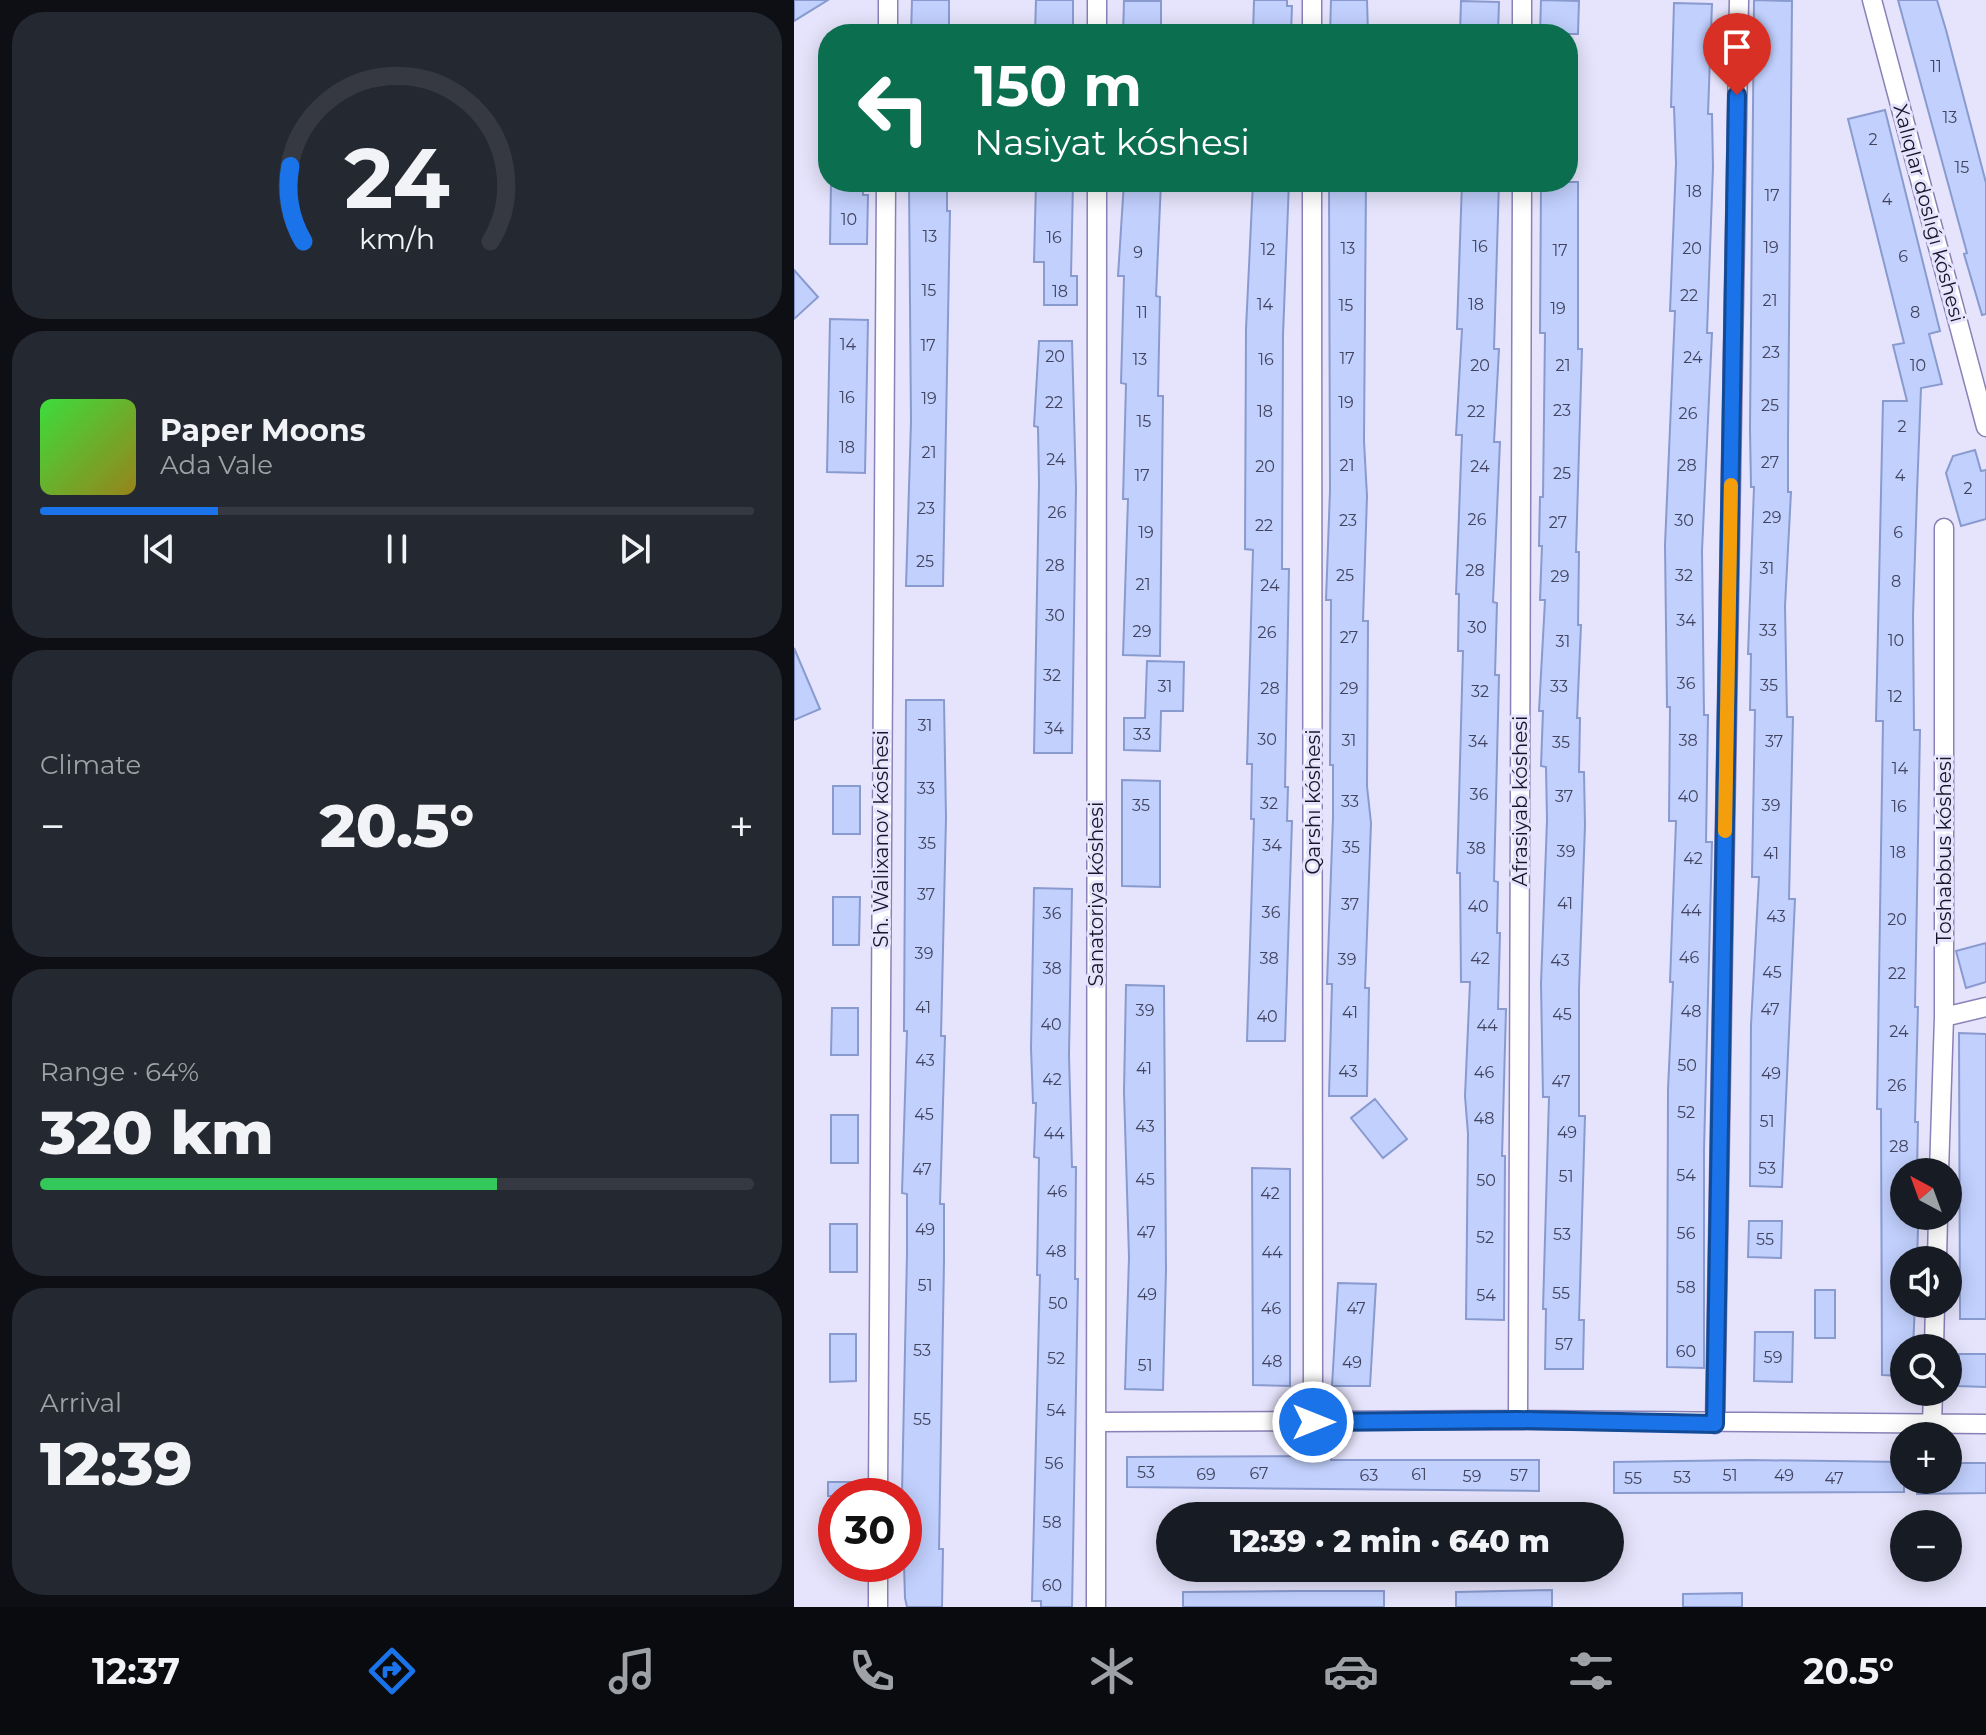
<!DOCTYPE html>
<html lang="en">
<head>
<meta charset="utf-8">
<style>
	body { margin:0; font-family:Montserrat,sans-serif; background:#242831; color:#f1f3f6; height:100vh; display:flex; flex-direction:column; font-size:30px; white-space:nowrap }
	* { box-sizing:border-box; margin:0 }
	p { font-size:26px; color:#9ea1a6 }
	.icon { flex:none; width:44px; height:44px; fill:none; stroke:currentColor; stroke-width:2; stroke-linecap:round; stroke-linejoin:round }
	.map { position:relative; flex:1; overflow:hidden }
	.side { display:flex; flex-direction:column; gap:12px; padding:12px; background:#0d0f14; width:794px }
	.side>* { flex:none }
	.guide { position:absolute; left:24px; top:24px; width:760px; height:168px; border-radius:32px; box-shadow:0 4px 20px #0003; background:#0b6e4f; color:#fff; overflow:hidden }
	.needle { width:52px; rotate:319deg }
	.fabs { position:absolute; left:1096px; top:1158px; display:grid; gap:16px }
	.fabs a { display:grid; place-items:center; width:72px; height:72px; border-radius:50%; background:#171b24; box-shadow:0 4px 20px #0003; font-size:40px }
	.speed { position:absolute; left:24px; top:1478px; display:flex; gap:16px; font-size:40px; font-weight:700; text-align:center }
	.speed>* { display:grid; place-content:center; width:104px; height:104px; border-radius:50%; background:#171b24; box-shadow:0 4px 20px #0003; line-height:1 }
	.speed .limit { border:12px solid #d22; background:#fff; color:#111 }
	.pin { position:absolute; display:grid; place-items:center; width:68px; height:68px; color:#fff; margin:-82px -34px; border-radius:50% 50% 50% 0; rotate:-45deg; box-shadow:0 0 8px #0007 }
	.pin .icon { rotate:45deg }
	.me { position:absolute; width:88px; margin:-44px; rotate:90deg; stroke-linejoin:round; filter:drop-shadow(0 0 6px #0008) }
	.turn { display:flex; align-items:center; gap:28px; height:168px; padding:0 24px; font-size:36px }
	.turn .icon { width:104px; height:104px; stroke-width:2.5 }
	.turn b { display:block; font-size:56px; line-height:68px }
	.big { font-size:60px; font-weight:800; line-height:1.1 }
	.side .widget { flex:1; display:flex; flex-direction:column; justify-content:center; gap:12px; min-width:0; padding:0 28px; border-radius:32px; background:#242831 }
	.side .dial { align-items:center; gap:0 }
	.dial svg { height:208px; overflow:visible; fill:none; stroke:#363941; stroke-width:7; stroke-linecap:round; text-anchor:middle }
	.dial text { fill:#f1f3f6; stroke:none }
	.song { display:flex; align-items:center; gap:24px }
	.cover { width:96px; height:96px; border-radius:12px; background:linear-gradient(135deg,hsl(120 70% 55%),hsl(50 70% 35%)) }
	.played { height:8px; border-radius:4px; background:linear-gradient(90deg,#1a73e8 25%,#363941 25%) }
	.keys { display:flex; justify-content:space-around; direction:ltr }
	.heat { display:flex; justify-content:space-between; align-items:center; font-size:44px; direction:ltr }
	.charge { height:12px; border-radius:6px; background:linear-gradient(90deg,#34c759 64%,#363941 0) }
	.trip { position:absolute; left:362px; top:1502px; width:468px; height:80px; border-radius:40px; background:#171b24; box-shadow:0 4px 20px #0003; font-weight:800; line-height:80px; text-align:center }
	.tabs { display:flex; height:128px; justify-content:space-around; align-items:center; background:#090b0e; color:#9ea1a6 }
	.tabs .icon { width:56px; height:56px }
	.tabs .active { color:#1a73e8 }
	.tabs b { font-size:36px; color:#f1f3f6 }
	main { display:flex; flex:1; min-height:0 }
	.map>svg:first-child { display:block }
	.building { fill:#c1d0fd; stroke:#899acf; stroke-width:2 }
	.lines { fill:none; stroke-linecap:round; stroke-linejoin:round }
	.street-casing { stroke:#8981b7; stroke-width:21 }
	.street { stroke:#fff; stroke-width:18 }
	.route-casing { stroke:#114b97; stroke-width:20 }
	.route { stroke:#1a73e8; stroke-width:14 }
	.slow { stroke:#f59e0b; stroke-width:14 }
	.labels { text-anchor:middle; stroke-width:6; stroke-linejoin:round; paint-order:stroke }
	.number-label { font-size:16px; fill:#42435e }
	.street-label { font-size:20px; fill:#181429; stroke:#e6e4fc }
</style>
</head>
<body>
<main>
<section class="side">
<div class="widget dial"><svg viewBox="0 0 100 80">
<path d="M14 69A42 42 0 1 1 86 69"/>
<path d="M14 69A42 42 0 0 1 9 40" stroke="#1a73e8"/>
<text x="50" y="56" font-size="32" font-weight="700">24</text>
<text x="50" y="72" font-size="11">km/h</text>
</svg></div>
<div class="widget">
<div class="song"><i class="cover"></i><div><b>Paper Moons</b><p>Ada Vale</p></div></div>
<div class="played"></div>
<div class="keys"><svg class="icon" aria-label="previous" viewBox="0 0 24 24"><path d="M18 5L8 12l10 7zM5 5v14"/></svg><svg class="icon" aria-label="pause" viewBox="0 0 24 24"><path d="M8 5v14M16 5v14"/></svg><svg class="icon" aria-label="next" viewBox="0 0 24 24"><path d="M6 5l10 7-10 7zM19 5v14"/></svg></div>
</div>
<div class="widget"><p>Climate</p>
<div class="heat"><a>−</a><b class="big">20.5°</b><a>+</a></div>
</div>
<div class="widget"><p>Range · 64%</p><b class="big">320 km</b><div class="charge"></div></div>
<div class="widget"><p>Arrival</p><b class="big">12:39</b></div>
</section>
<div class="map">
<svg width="1192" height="1607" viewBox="0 0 1192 1607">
	<rect width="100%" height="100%" fill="#e6e4fc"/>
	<!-- building -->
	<path class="building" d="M0,0H34L0,21Z
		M118,0H155V34H117Z
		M242,0H279V34H241Z
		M460,0H493V6H498L497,34H459Z
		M537,0H573L574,34H536Z
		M747,0L785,1L784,34H746Z
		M960,0L998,1L994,438V492H997L991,606L993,717H999L995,899H1001L988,1187L956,1186L957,1025L965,877H958L961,710H956L957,654H954L960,487H957L956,429Z
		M1104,0H1143L1152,30L1192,183V314L1188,315L1170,254L1173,253Z
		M330,1H367V34H329Z
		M667,1L705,2L704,34H666Z
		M880,3L918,4L914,114H918L919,167L913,333H918L908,551L910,715H914L912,842H918L910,1151V1368L873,1367L874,1089L879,982H876L882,821H875L876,707H873L871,545L881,311H876L882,163L880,107H877Z
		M1091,110L1146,331L1135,334L1148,384L1127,388L1123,492L1119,616L1120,730H1126L1121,1007H1124L1121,1122H1124L1123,1172H1110V1216H1124V1229L1123,1260H1110V1304H1121L1119,1348H1110V1376L1088,1375L1087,1109H1083L1089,721H1082L1089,401H1113L1099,345L1110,343L1054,119Z
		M37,182H69V195H74L73,244H36Z
		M115,182H153V211H156L149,586H112L117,422Z
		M242,182H279L277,276H283V305H250V262H240Z
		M330,182H367L362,296L366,297L364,396H369L366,656L329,655L334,499H329L332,384L327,383L330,276H324Z
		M459,182H495L489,335L488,569H495L491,787H494L493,821H498L491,1041H453L460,819H457L458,764H453L459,550L451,549L452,329Z
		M535,182H572L570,441L573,496L569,621H574L573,786L577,823L571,988H575L573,1096H535L538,984H533L539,817V765H536L537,600H532L536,490Z
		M668,182H705L700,349H705L700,442H706L699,602L703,603L701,675H705L700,881L704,882L703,933H706L704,1009H712L708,1156H711L710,1320L672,1319L674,1134L671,1096L676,982H667L666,873H663L669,651H664L665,594H662L668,435H662L668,329H663Z
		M747,182H784V349H788L782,552H785L784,625H787L783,718H786L785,772H790L791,826L785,989V1116H791L785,1320H790L789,1369H751L752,1309H749L755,1097H749L747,984L753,820L752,767L747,766L749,711H745L751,600H746L748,546H745L746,497H749L751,333H746Z
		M0,270L24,297L0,319Z
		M36,319L74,320L71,473L33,472Z
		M245,341H278L282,488L278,753H240L245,483L244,427L240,426Z
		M1181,450L1187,471L1192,470V519L1167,526L1152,473L1159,456Z
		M0,648L26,709L0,720Z
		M353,661L390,662L389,711H367L366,751L330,750V718H351Z
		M112,700H150L152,818L147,1036H151L146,1204H150V1261L145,1549H149L148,1607H113L111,1598L108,1494L113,1253V1194L108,1193L113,1031H110Z
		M328,780L366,781V887L328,886Z
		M39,786H66V834H39Z
		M240,888L278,889L275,1055L278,1167H282L281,1279H284L278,1607H247V1601H238L246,1275H243L245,1158L240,1157L242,1103H239L237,1048Z
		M39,897H66L65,945H39Z
		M1192,943V982L1172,988L1162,951Z
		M332,985L370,986L372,1270L369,1390L331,1389L335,1257L330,1092Z
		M38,1008H64V1055H37Z
		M1165,1033L1192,1034V1319H1166Z
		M581,1099L613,1139L589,1158L557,1118Z
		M37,1115H64V1163H37Z
		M458,1168L496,1169V1386L459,1385Z
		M955,1221H988L987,1258L954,1257Z
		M36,1224H63V1272H36Z
		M544,1283L582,1284L576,1386H538Z
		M1021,1290H1041V1338H1021Z
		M961,1332H999L998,1382L960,1381Z
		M36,1334H62V1381L36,1382Z
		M1165,1354H1192V1387L1164,1386Z
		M537,1456V1460H745V1491L333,1487V1457Z
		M956,1460L1110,1462V1492L820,1493V1462Z
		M1154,1463H1192V1493L1123,1494V1480H1154Z
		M34,1482H61V1496H34Z
		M758,1590V1607H662V1592Z
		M500,1591H590V1607H389V1592Z
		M948,1593V1607H889V1594Z"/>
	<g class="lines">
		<!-- street casing -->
		<g class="street-casing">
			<path id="street" d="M518,0V34
				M1078,0L1192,427
				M94,34V0
				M303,34V0
				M728,34V0
				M518,182L519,1422
				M1150,1017L1192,1007
				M1145,1172L1150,1017V528
				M1143,1260L1144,1216
				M1140,1348L1141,1304
				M724,1420L728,182
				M302,1422L724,1420L1192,1424
				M921,1424L945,0
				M1138,1424L1139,1392
				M84,1496L92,182
				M84,1607V1564
				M302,1607L303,182"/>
		</g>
		<!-- street -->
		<use href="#street" class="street"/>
	</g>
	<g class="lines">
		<!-- route casing -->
		<g class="route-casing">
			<path id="route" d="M519,1422L724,1420L921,1424L943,95"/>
		</g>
		<!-- route -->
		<use href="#route" class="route"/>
		<!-- slow -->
		<path class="slow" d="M931,831L937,485"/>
	</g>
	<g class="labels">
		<!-- number labels -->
		<g class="number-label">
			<text x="1142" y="72">11</text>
			<text x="1156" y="123">13</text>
			<text x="1079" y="145">2</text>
			<text x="1168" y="173">15</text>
			<text x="900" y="197">18</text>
			<text x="978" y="201">17</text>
			<text x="1093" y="205">4</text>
			<text x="55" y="225">10</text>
			<text x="136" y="242">13</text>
			<text x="260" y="243">16</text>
			<text x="686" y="252">16</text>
			<text x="977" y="253">19</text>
			<text x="554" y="254">13</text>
			<text x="898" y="254">20</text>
			<text x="474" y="255">12</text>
			<text x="766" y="256">17</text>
			<text x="344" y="258">9</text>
			<text x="1109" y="262">6</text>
			<text x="135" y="296">15</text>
			<text x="266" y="297">18</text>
			<text x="895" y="301">22</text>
			<text x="976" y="306">21</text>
			<text x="471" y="310">14</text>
			<text x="682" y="310">18</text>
			<text x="552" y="311">15</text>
			<text x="764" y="314">19</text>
			<text x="348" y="318">11</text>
			<text x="1121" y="318">8</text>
			<text x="54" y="350">14</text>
			<text x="134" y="351">17</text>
			<text x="977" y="358">23</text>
			<text x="261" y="362">20</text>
			<text x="899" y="363">24</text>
			<text x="553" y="364">17</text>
			<text x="346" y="365">13</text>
			<text x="472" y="365">16</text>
			<text x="686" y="371">20</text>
			<text x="769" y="371">21</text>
			<text x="1124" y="371">10</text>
			<text x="53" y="403">16</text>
			<text x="135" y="404">19</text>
			<text x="260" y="408">22</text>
			<text x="552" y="408">19</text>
			<text x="976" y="411">25</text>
			<text x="768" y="416">23</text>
			<text x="471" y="417">18</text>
			<text x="682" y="417">22</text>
			<text x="894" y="419">26</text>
			<text x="350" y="427">15</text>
			<text x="1108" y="432">2</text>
			<text x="53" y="453">18</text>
			<text x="135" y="458">21</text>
			<text x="262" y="465">24</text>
			<text x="976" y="468">27</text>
			<text x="553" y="471">21</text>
			<text x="893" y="471">28</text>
			<text x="471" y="472">20</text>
			<text x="686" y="472">24</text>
			<text x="768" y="479">25</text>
			<text x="348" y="481">17</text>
			<text x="1106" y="481">4</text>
			<text x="1174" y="494">2</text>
			<text x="132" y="514">23</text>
			<text x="263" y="518">26</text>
			<text x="978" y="523">29</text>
			<text x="683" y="525">26</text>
			<text x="554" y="526">23</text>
			<text x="890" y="526">30</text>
			<text x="764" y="528">27</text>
			<text x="470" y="531">22</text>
			<text x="352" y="538">19</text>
			<text x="1104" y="538">6</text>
			<text x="131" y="567">25</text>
			<text x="261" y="571">28</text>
			<text x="973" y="574">31</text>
			<text x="681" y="576">28</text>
			<text x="551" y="581">25</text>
			<text x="890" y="581">32</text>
			<text x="766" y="582">29</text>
			<text x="1102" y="587">8</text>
			<text x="349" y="590">21</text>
			<text x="476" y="591">24</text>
			<text x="261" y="621">30</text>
			<text x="892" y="626">34</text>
			<text x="683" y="633">30</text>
			<text x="974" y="636">33</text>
			<text x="348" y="637">29</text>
			<text x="473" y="638">26</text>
			<text x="555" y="643">27</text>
			<text x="1102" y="646">10</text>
			<text x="769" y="647">31</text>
			<text x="258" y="681">32</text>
			<text x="892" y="689">36</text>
			<text x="975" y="691">35</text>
			<text x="371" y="692">31</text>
			<text x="765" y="692">33</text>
			<text x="476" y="694">28</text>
			<text x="555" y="694">29</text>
			<text x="686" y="697">32</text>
			<text x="1101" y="702">12</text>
			<text x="131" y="731">31</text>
			<text x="260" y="734">34</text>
			<text x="348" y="740">33</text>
			<text x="473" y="745">30</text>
			<text x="555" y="746">31</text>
			<text x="894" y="746">38</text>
			<text x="684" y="747">34</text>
			<text x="980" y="747">37</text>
			<text x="767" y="748">35</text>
			<text x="1106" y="774">14</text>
			<text x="132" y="794">33</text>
			<text x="685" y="800">36</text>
			<text x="770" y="802">37</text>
			<text x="894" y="802">40</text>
			<text x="556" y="807">33</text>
			<text x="475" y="809">32</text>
			<text x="347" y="811">35</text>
			<text x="977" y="811">39</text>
			<text x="1105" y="812">16</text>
			<text x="133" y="849">35</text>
			<text x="478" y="851">34</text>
			<text x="557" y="853">35</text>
			<text x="682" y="854">38</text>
			<text x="772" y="857">39</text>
			<text x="1104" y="858">18</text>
			<text x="977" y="859">41</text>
			<text x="899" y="864">42</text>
			<text x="132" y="900">37</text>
			<text x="771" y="909">41</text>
			<text x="556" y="910">37</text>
			<text x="684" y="912">40</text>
			<text x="897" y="916">44</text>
			<text x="477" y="918">36</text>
			<text x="258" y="919">36</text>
			<text x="982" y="922">43</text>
			<text x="1103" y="925">20</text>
			<text x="130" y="959">39</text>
			<text x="895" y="963">46</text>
			<text x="475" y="964">38</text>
			<text x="686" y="964">42</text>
			<text x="553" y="965">39</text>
			<text x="766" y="966">43</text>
			<text x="258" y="974">38</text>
			<text x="978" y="978">45</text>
			<text x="1103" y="979">22</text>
			<text x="129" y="1013">41</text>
			<text x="976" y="1015">47</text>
			<text x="351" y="1016">39</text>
			<text x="897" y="1017">48</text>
			<text x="556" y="1018">41</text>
			<text x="768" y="1020">45</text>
			<text x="473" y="1022">40</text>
			<text x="257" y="1030">40</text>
			<text x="693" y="1031">44</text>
			<text x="1105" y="1037">24</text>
			<text x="131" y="1066">43</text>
			<text x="893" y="1071">50</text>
			<text x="350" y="1074">41</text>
			<text x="554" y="1077">43</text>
			<text x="690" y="1078">46</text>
			<text x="977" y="1079">49</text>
			<text x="258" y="1085">42</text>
			<text x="767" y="1087">47</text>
			<text x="1103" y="1091">26</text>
			<text x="892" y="1118">52</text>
			<text x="130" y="1120">45</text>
			<text x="690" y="1124">48</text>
			<text x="973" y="1127">51</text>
			<text x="351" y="1132">43</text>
			<text x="773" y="1138">49</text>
			<text x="260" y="1139">44</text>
			<text x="1105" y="1152">28</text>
			<text x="973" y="1174">53</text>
			<text x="128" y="1175">47</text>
			<text x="892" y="1181">54</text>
			<text x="772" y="1182">51</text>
			<text x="351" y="1185">45</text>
			<text x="692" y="1186">50</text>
			<text x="263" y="1197">46</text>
			<text x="476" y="1199">42</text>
			<text x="131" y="1235">49</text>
			<text x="352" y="1238">47</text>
			<text x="892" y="1239">56</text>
			<text x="768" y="1240">53</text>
			<text x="691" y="1243">52</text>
			<text x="971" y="1245">55</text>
			<text x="262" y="1257">48</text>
			<text x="478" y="1258">44</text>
			<text x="131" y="1291">51</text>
			<text x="892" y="1293">58</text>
			<text x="767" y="1299">55</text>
			<text x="353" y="1300">49</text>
			<text x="692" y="1301">54</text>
			<text x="264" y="1309">50</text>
			<text x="477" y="1314">46</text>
			<text x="562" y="1314">47</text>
			<text x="770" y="1350">57</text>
			<text x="128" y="1356">53</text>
			<text x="892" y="1357">60</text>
			<text x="979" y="1363">59</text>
			<text x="262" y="1364">52</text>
			<text x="478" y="1367">48</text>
			<text x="558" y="1368">49</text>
			<text x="351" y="1371">51</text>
			<text x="262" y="1416">54</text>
			<text x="128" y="1425">55</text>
			<text x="260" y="1469">56</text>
			<text x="352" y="1478">53</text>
			<text x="465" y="1479">67</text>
			<text x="412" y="1480">69</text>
			<text x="625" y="1480">61</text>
			<text x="575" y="1481">63</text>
			<text x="725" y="1481">57</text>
			<text x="936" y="1481">51</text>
			<text x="990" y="1481">49</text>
			<text x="678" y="1482">59</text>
			<text x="888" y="1483">53</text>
			<text x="839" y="1484">55</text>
			<text x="1040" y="1484">47</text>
			<text x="258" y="1528">58</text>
			<text x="258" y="1591">60</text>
		</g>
		<!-- street labels -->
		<g class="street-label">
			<text transform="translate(1135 213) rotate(75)" y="7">Xalıqlar doslıǵı kóshesi</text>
			<text transform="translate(726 801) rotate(-90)" y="7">Afrasiyab kóshesi</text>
			<text transform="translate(519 802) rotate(-90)" y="7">Qarshı kóshesi</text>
			<text transform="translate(87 839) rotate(-90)" y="7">Sh. Walixanov kóshesi</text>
			<text transform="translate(1150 850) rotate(-90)" y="7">Toshabbus kóshesi</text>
			<text transform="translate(302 894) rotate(-90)" y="7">Sanatoriya kóshesi</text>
		</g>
	</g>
</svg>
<div class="fabs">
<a><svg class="needle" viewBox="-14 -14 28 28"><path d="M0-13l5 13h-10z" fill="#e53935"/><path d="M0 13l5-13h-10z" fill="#9ea1a6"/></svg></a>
<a><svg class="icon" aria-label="sound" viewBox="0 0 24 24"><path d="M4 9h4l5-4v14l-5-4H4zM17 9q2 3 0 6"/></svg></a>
<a><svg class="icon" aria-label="search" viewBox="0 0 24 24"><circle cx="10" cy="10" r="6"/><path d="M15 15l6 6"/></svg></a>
<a>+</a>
<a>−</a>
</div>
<div class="speed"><div class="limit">30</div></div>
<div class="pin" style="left:943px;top:95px;background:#d93025"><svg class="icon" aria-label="arrive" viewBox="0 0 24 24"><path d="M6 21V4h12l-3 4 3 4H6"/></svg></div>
<svg class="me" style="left:519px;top:1422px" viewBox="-20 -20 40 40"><circle r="17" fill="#1a73e8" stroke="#fff" stroke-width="3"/><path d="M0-11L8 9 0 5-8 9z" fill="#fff"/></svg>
<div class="trip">12:39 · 2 min · 640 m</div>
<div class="guide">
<div class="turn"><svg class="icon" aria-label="left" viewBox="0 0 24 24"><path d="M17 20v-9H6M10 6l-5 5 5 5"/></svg><div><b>150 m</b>Nasiyat kóshesi</div></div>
</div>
</div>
</main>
<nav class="tabs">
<b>12:37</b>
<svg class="icon active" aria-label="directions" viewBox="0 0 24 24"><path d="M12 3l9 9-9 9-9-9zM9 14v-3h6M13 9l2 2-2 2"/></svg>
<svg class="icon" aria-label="music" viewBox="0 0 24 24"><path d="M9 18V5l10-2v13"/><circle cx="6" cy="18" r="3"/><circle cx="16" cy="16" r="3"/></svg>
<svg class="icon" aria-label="phone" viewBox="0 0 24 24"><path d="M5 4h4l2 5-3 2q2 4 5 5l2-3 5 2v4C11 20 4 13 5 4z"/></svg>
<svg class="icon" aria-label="climate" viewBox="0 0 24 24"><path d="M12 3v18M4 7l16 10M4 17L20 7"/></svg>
<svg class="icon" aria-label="car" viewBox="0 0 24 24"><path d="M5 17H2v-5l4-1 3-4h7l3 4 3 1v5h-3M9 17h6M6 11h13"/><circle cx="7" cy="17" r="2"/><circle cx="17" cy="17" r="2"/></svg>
<svg class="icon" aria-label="filters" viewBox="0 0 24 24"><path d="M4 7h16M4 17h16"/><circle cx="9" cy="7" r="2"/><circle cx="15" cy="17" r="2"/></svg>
<b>20.5°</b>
</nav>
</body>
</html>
